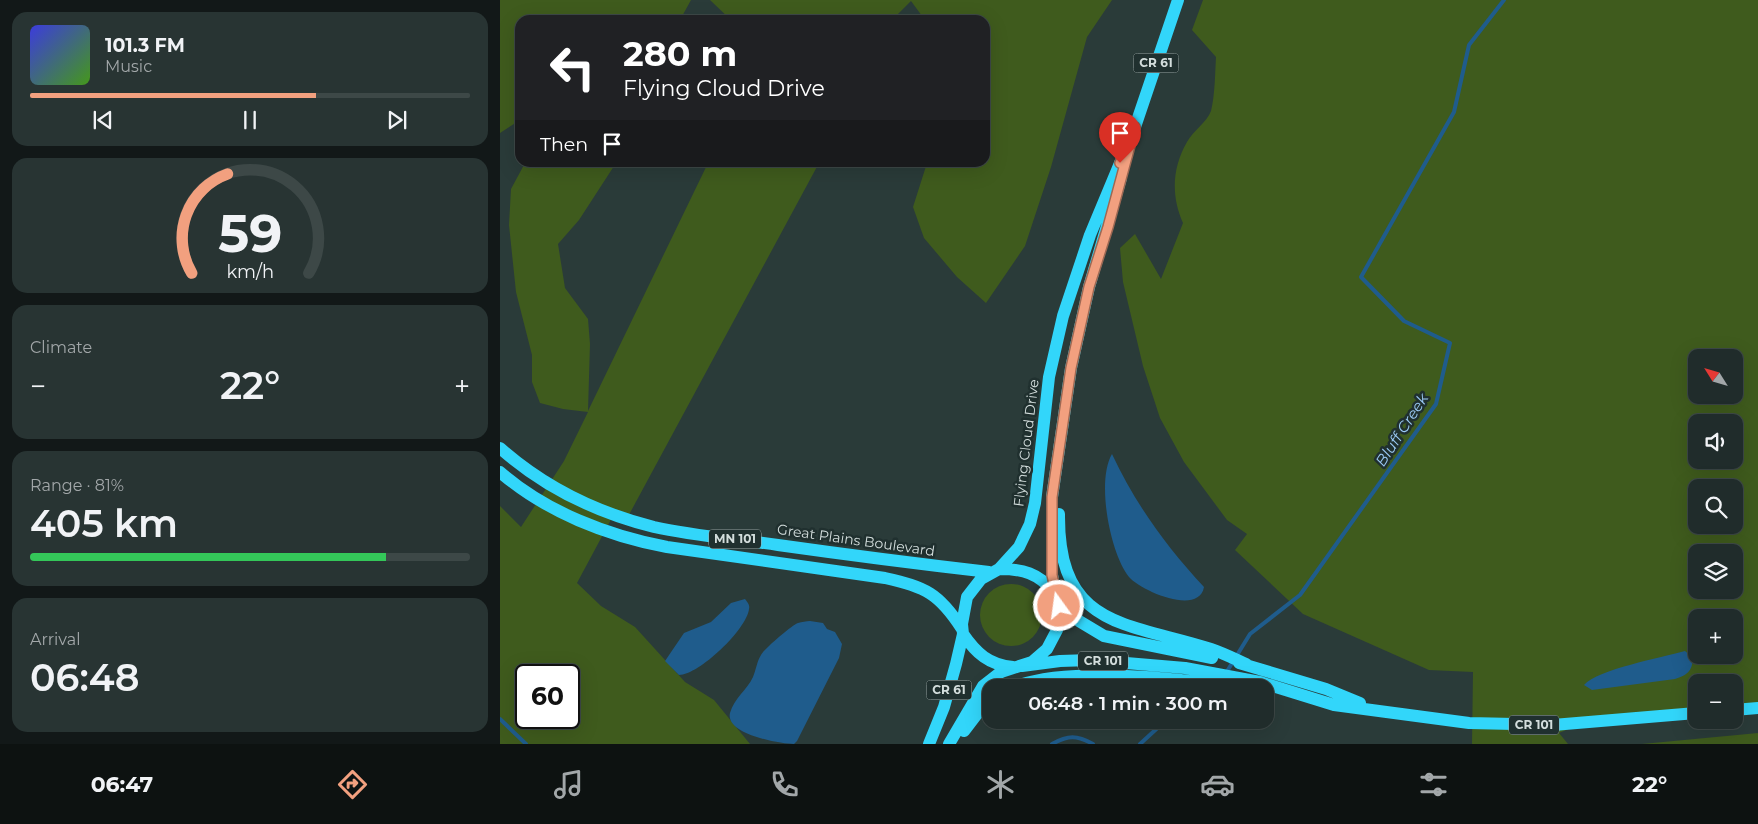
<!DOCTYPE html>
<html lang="en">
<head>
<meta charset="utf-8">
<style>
	body { margin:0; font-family:Montserrat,sans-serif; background:#283433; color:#f1f3f6; height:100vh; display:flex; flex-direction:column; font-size:19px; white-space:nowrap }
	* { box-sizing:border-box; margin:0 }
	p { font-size:16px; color:#a2a7a9 }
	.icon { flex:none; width:28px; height:28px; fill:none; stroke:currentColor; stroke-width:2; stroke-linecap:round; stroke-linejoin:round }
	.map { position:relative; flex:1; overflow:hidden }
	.panel { display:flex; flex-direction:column; gap:12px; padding:12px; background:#121818; width:500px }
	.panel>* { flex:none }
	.guide { position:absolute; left:15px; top:15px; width:475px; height:152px; border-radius:15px; box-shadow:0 5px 20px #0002,0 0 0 1px #3d4847; background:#202124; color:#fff; overflow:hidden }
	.needle { width:32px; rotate:307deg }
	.tools { position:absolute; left:1188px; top:349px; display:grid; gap:10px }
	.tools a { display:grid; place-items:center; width:55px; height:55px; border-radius:10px; background:#202c2b; box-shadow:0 5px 20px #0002,0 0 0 1px #3d4847; font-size:25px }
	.speed { position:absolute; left:15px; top:664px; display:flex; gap:10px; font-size:25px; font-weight:700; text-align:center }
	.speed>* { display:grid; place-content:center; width:65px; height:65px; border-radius:50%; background:#202c2b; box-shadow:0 5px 20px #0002,0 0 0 1px #3d4847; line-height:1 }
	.speed .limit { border:2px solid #111; border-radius:8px; background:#fff; color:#111 }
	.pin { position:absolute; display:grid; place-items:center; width:42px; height:42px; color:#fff; margin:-51px -21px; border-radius:50% 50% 50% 0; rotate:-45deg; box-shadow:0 0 5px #0007 }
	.pin .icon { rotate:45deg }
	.me { position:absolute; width:55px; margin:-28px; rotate:346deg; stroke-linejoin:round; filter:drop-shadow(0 0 4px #0008) }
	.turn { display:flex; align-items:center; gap:18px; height:105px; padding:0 25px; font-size:22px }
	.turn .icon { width:65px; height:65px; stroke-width:2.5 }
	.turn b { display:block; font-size:35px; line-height:42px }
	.then { display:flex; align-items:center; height:48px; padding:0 25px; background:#0003; gap:10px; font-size:19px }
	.big { font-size:38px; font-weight:600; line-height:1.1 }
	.panel .widget { flex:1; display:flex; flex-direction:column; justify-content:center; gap:8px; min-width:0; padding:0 18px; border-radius:15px; background:#283433 }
	.panel .dial { align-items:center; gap:0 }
	.dial svg { height:130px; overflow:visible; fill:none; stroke:#3d4847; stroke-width:7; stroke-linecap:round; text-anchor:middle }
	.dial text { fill:#f1f3f6; stroke:none }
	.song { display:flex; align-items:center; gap:15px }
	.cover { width:60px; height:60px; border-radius:8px; background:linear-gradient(135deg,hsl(240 70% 55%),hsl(100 70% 35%)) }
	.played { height:5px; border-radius:2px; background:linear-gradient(90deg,#f2a07f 65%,#3d4847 65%) }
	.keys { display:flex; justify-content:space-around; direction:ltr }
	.heat { display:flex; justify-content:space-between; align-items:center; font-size:28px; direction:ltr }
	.charge { height:8px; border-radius:4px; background:linear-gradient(90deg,#34c759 81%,#3d4847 0) }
	.trip { position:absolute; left:482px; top:679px; width:292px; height:50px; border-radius:15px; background:#202c2b; box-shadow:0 5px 20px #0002,0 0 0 1px #3d4847; font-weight:600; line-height:50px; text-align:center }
	.dock { display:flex; height:80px; justify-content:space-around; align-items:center; background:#0d1211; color:#a2a7a9 }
	.dock .icon { width:35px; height:35px }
	.dock .on { color:#f2a07f }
	.dock b { font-size:22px; color:#f1f3f6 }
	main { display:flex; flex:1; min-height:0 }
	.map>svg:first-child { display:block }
	.green { fill:#3f5b1d; fill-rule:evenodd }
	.water { fill:#1f5c8c }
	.pier { fill:#2a3b39 }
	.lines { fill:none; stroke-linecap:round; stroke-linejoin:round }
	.stream { stroke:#1f5c8c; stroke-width:4 }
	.primary { stroke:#32d6fa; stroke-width:12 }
	.route-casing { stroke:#9d6853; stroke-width:12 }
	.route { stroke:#f2a07f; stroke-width:9 }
	.labels { text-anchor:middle; stroke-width:5; stroke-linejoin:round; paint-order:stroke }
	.shield { fill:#20302f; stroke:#9da9a8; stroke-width:1 }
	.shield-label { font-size:12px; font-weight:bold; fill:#d3dddc }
	.street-label { font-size:14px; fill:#d3dddc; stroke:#20302f }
	.water-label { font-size:15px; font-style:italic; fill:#9bcaf5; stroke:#20302f }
</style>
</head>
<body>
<main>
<section class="panel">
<div class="widget">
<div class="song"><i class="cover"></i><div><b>101.3 FM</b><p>Music</p></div></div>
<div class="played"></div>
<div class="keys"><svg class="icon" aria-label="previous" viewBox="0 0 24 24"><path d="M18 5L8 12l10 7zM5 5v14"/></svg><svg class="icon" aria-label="pause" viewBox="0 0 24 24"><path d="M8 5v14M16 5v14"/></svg><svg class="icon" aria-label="next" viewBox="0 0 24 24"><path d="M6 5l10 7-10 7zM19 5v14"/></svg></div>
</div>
<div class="widget dial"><svg viewBox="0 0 100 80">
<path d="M14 69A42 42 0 1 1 86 69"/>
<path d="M14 69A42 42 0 0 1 36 8" stroke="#f2a07f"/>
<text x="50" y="56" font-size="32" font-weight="700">59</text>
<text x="50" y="72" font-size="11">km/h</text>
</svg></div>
<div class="widget"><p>Climate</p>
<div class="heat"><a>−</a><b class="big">22°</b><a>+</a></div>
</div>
<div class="widget"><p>Range · 81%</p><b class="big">405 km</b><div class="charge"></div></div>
<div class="widget"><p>Arrival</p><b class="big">06:48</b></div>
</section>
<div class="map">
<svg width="1258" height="744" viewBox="0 0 1258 744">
	<rect width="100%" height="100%" fill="#2a3b39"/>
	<!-- green -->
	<path class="green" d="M0,0H191L180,20H20V120L0,133Z
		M210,0H612L587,37L551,167L525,246L486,303L457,277L424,238L413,207L427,163L485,162V20H425L411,1L392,20H231Z
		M703,0H1258V744H972L973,672L929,670L803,614L735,550L747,534L727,520L684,462L660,418L643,366L623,282L620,248L635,234L661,279L683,223C671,196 672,168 687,142C693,131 707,122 711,111C715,95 715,74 716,57L692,30ZM1196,358H1234V395H1196ZM1196,422H1234V460H1196ZM1196,488H1234V525H1196ZM1196,552H1234V590H1196ZM1196,618H1234V655H1196ZM1196,682H1234V720H1196Z
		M25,163H116L79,220L58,244L65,288L88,319L90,344L88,411L208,163H319L124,524L114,514L77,583L101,606L135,627L185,682L214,700L250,744H0V506L21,527L64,461L88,412L63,409L40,403L32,382V355L16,292L9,225L11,189ZM26,675H69V718H26Z
		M480 615a31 31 0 1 1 62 0a31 31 0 1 1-62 0Z"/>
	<!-- water -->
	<path class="water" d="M612,454C636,505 666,546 704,587C699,616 641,591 629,577C610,553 596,481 612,454Z
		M245,599C248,603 250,605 249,609C247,629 199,675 179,675L165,661L184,633L211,622L231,603Z
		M310,621L323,623L327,629L335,632L342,644L339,658L297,741L294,744C280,744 225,734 230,713C234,698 247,690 253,677C256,670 257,661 261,655C264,649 292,625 298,623C302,622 306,621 310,621Z
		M1185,651L1193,658C1192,672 1187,675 1175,679L1092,690L1084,685C1098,669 1161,658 1185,651Z"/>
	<!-- pier -->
	<path class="pier" d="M1258,707V733L1142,744H1068L1059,733L1088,721L1196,712V720H1234V709Z"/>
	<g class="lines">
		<!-- stream -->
		<path class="stream" d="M726,673L750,634L800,595L936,404L950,343L904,321L861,277L954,112L969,45L1004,0
			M0,719L26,744
			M552,744C568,735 577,735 593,744
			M640,744L664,722L670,720"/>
		<!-- primary -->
		<path class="primary" d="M0,448C44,487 98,513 154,527C194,536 237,539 278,545C349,555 419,564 489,572
			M0,472C46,512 108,536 167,547L385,578C425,587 439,593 462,629
			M559,514C558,629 627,622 711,649C723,653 735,659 746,664
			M499,569C523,569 538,573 554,592
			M557,597L579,621L604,636L712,658
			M463,634C476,653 489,665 513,667
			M739,663L826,689L860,703
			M522,666L560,661L591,660L685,668L760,682L834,705L969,723L1053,725L1196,713
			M511,688C565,666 677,677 734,688
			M1234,710L1258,708
			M464,731L480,710L491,699
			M429,744L444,707L456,664L463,634L462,624L467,597L481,579L499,569L519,547L530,524L535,503L549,377L563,316L590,235L635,127L678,0
			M449,744L483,686L501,672L532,662L547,649L557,630L559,606L552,575V497L571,368L589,287L621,178"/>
	</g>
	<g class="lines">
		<!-- route casing -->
		<g class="route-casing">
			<path id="route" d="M559,606L552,575V497L571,368L589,287L608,227L635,127L620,163"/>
		</g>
		<!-- route -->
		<use href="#route" class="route"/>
	</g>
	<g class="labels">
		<!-- shield labels -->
		<g class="shield">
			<rect x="633.5" y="53.5" width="45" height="19" rx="4"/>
			<rect x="209" y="529.5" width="52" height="19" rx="4"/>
			<rect x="578" y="651.5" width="50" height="19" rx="4"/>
			<rect x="426.5" y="680.5" width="45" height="19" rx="4"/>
			<rect x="1009" y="715.5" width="50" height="19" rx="4"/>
		</g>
		<g class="shield-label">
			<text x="656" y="67">CR 61</text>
			<text x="235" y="543">MN 101</text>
			<text x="603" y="665">CR 101</text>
			<text x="449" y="694">CR 61</text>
			<text x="1034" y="729">CR 101</text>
		</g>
		<!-- street labels -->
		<g class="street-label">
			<text transform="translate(526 443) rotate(-83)" y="5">Flying Cloud Drive</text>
			<text transform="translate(356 540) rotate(8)" y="5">Great Plains Boulevard</text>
		</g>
		<!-- water labels -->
		<g class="water-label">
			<text transform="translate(902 430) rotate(-57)" y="5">Bluff Creek</text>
		</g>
	</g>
</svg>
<div class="tools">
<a><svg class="needle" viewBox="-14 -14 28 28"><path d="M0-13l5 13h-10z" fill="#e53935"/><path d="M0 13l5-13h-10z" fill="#a2a7a9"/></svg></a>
<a><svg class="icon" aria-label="sound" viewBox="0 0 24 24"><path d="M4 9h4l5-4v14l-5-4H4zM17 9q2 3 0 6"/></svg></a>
<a><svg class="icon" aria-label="search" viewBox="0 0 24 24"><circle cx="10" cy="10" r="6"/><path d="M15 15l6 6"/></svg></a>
<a><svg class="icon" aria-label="layers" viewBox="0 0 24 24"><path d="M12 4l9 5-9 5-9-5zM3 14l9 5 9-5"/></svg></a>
<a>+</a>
<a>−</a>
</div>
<div class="speed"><div class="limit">60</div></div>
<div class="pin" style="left:620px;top:163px;background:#d93025"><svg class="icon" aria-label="arrive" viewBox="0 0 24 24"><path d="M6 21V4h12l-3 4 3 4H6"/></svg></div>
<svg class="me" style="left:559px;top:606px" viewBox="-20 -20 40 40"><circle r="17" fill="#f2a07f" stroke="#fff" stroke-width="3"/><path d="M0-11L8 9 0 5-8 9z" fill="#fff"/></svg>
<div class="trip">06:48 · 1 min · 300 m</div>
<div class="guide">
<div class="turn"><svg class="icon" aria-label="left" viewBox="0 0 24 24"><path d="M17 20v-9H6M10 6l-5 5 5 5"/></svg><div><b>280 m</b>Flying Cloud Drive</div></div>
<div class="then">Then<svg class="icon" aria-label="arrive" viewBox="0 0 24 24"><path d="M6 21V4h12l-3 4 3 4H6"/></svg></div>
</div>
</div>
</main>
<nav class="dock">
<b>06:47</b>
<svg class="icon on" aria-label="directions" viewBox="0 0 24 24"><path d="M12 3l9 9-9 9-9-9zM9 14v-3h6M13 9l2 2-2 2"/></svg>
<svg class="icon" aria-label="music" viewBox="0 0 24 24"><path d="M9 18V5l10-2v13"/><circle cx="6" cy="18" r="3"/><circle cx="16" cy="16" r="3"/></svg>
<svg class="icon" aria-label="phone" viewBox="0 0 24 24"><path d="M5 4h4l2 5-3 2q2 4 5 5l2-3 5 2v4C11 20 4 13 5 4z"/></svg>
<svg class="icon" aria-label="climate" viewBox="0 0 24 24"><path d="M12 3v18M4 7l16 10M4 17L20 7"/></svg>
<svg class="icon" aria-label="car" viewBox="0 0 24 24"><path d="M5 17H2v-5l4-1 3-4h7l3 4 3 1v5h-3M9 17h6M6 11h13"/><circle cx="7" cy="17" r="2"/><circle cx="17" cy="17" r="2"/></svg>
<svg class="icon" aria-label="filters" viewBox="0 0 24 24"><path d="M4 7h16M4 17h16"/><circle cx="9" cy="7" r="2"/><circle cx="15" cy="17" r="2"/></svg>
<b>22°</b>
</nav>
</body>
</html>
